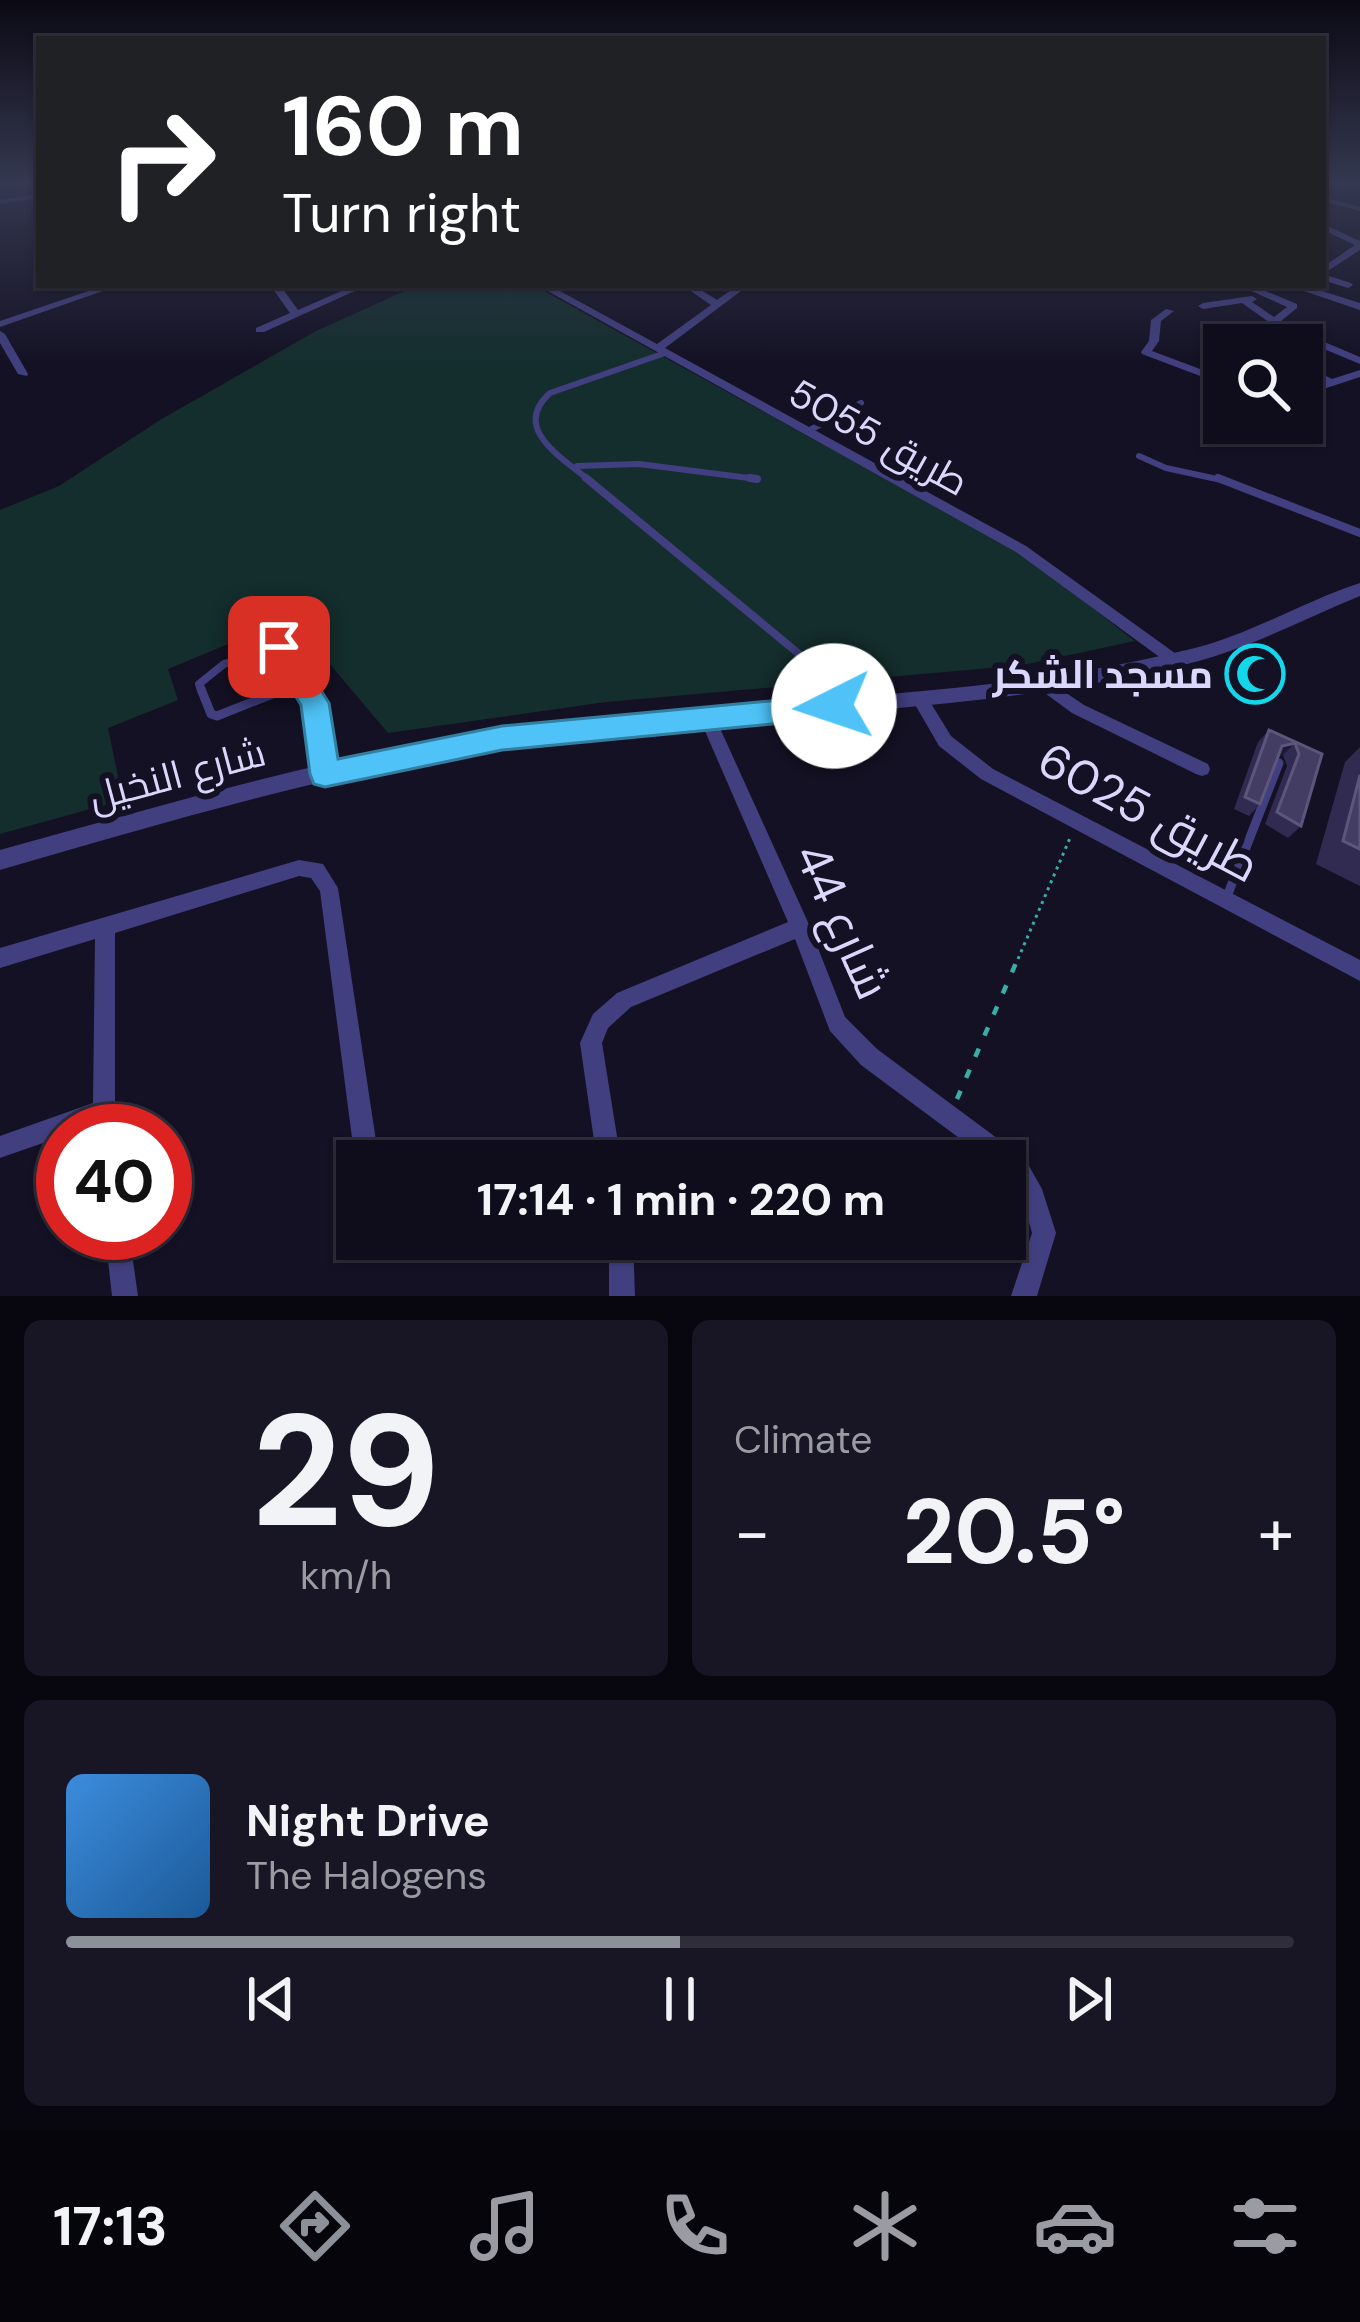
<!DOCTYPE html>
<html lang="en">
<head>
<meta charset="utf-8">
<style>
	body { margin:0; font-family:"DM Sans",Cairo,sans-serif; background:#181624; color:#f1f3f6; height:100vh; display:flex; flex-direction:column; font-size:45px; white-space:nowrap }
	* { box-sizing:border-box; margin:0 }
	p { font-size:39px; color:#9b9ca3 }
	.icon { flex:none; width:66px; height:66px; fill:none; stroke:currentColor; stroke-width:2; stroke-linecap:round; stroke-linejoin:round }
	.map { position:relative; height:1296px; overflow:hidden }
	.details { display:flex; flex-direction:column; gap:24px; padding:24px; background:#08070f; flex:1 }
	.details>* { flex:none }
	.top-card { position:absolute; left:36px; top:36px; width:1290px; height:252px; border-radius:0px; box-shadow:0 3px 9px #0004,0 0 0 3px #2f2d3a; background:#202124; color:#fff; overflow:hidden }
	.controls { position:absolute; left:1203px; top:324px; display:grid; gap:24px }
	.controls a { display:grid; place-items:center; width:120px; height:120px; border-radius:0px; background:#0f0d1b; box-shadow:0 3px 9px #0004,0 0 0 3px #2f2d3a; font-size:60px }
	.speed { position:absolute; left:36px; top:1104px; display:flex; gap:24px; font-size:60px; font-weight:700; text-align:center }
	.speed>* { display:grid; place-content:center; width:156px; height:156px; border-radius:50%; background:#0f0d1b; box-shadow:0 3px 9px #0004,0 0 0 3px #2f2d3a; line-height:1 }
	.speed .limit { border:18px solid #d22; background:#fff; color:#111 }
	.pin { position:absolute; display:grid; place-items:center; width:102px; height:102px; color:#fff; margin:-51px; border-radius:24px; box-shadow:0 6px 18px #0006 }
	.me { position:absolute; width:132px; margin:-66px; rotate:266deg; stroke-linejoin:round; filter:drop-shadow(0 0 9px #0008) }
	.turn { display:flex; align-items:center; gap:42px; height:252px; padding:0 48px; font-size:54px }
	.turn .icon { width:156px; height:156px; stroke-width:2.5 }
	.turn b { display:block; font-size:84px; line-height:102px }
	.big { font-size:90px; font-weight:700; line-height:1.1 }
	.details .tile { flex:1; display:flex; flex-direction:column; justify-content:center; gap:18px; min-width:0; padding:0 42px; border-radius:18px; background:#181624 }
	.details .dial { align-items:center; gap:0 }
	.dial b { font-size:156px; line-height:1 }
	.song { display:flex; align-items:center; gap:36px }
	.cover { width:144px; height:144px; border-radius:18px; background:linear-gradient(135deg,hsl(210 70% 55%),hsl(210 70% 35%)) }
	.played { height:12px; border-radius:6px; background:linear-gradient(90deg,#8c9099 50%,#2f2d3a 50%) }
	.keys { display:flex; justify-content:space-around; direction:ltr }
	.heat { display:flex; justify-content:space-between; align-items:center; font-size:66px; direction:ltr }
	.details .tiles { flex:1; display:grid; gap:24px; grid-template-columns:1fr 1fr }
	.tile:last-child { grid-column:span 2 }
	.trip { position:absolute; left:336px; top:1140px; width:690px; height:120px; border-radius:0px; background:#0f0d1b; box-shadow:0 3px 9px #0004,0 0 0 3px #2f2d3a; font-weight:700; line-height:120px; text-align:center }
	.tab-bar { display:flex; height:192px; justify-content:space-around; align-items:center; background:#06050b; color:#9b9ca3 }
	.tab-bar .icon { width:84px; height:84px }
	.tab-bar .on { color:#8c9099 }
	.tab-bar b { font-size:54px; color:#f1f3f6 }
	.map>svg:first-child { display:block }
	.green { fill:#142e2d }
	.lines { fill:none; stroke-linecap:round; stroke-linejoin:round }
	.path-far1 { stroke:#39aea6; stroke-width:3; stroke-dasharray:3 4.5; stroke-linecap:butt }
	.path { stroke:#39aea6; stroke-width:4.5; stroke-dasharray:9 14; stroke-linecap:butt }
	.service-far2 { stroke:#413f7f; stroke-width:6 }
	.service-far1 { stroke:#413f7f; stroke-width:8 }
	.service { stroke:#413f7f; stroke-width:9 }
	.minor { fill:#413f7f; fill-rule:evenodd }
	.tertiary { fill:#413f7f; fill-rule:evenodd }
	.wall { fill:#322b51 }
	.shaded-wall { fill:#1e1937 }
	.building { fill:#443d63; stroke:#5c567b; stroke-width:3 }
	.route { fill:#4fc3f7; stroke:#337fa1; stroke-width:3 }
	.labels { text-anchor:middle; stroke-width:12; stroke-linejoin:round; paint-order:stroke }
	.street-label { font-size:39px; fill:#dbd7fc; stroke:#141124 }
	.poi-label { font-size:39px; font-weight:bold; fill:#dbd7fc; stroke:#141124; text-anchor:end }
	.near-street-label { font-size:48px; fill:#dbd7fc; stroke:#141124 }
</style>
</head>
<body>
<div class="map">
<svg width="1360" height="1296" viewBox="0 0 1360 1296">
	<rect width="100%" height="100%" fill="#141124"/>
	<!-- green -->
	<path class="green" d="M418,285H533L1024,555L1135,641L1023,665L606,702L388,733L291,618L168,669L178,700L108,728L123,800L0,834V510L59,486L160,420L316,331Z"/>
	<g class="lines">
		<!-- path-far1 -->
		<path class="path-far1" d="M1018,959L1070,838"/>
		<!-- path -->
		<path class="path" d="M957,1099L1019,956"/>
		<!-- service-far2 -->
		<path class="service-far2" d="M808,431L861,403
			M1139,456L1166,468L1226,481
			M577,466L639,464L757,479
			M590,481C563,458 510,429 550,393L665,353"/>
		<!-- service-far1 -->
		<path class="service-far1" d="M586,478L816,668L830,692
			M750,478L757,479
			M1218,478L1360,533
			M302,682L307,692
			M202,692L199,684L224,664L273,649H282L302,682
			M278,692L302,682"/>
		<!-- service -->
		<path class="service" d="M201,689L211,714L217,716L285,689
			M305,689L325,769
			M830,689L833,705
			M1226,899L1279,763"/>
		<!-- minor -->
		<path class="minor" d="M39,194V198L0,204V200Z
			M1323,197L1360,207V211L1323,201Z
			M1323,224L1360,241V250L1323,274V267L1355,245L1323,230Z
			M1323,274L1351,283L1353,285L1348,288L1323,280Z
			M106,285H120L0,327V321Z
			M270,285H280L298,310L355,285H368L264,332H256V328L290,313Z
			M537,285H549L657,344L711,305L682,285H693L717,300L738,285H749L665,348L1026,546L1179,656L1182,660L1179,664H1169L1016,552Z
			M1199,285H1213L1196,290L1194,288Z
			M1238,285H1251L1297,304V308L1281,321L1291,328L1360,357V364L1283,332L1242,303L1203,309L1198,306L1203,303L1252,296L1257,299L1252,302L1274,317L1287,307Z
			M1166,309L1174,311L1161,321L1159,341L1152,351L1224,378V385L1142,354L1141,352L1149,341L1151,320Z
			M0,331L5,334L28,374L27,376L18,374L0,343Z
			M1249,337L1264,345C1257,345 1249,346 1244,340Z
			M1302,364L1332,379L1360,370V377L1302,396V389L1323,382L1302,371Z
			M1044,678L1084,705L1208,764L1210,769L1208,774L1202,776L1196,774L1072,713L1038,688L1036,684L1038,680Z
			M921,695L927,697L951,736L993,769L1360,960V981L981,779L939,746L913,701L915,697Z
			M706,709L712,710L714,715L807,920L845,1017L877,1049L1025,1159L1042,1189L1056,1233L1037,1296H1011L1032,1233L1023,1201L1005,1172V1161H990L861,1065L830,1031L795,939L631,1007L608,1028L602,1043L621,1161H597L580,1043L593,1014L617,993L788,922L698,715L700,710Z
			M299,860L323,864L338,888L379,1161H357V1165L355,1161L320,891L311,878L299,876L115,933V1131H93V1125L76,1131H63V1136L0,1158V1136L93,1103L95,939L0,968V948Z
			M105,1233H129L138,1296H112Z
			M609,1239H633L635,1296H609Z"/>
		<!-- tertiary -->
		<path class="tertiary" d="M1286,285H1303L1360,303V310Z
			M1360,583V596C1304,619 1250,648 1191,663C966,719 732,711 504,746C333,772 166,822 0,870V850C166,804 333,755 504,730C732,696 966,704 1191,649C1250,635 1302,602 1360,583Z"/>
	</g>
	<!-- wall -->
	<path class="wall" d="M1269,730L1322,754L1301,826L1288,838L1265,824L1287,766L1283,755L1278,757L1260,804L1249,816L1234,809L1258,742Z
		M1360,747V886L1316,864L1345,762Z"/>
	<!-- shaded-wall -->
	<path class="shaded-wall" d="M1295,743L1283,755L1271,759L1282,746Z"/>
	<!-- building -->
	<path class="building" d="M1269,730L1322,754L1301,826L1277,812L1299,754L1295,743L1282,746L1260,804L1245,797Z
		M1360,775V849L1343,841Z"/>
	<!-- sky -->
	<linearGradient id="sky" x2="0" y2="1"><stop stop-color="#0b0914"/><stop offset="0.5" stop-color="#343850"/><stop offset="1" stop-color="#343850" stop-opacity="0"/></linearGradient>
	<rect width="1360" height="364" fill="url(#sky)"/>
	<!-- route -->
	<path class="route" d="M279,637L289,640L329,703L338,759L502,726L834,695L844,698L848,706L844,715L834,718L502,750L325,787L314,784L310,774L301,705L265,647Z"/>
	<!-- icons -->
	<defs>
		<g id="mosque-ring" transform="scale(3)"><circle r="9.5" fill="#141124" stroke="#13d8ec" stroke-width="1.5"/><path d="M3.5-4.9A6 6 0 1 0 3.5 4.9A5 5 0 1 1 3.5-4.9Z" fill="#13d8ec"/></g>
	</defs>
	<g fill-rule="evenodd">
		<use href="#mosque-ring" x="1255" y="674"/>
	</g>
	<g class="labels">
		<!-- street labels -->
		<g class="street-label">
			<text transform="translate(879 437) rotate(29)" y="14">طريق 5055</text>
			<text transform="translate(177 774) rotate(-15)" y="14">شارع النخيل</text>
		</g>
		<!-- poi labels -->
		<g class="poi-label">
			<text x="1213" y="688">مسجد الشكر</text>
		</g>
		<!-- near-street labels -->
		<g class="near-street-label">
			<text transform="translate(1149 812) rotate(28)" y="17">طريق 6025</text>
			<text transform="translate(843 921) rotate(66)" y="17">شارع 44</text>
		</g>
	</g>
</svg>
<div class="controls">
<a><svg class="icon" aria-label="search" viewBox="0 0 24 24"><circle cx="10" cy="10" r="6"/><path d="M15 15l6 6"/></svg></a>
</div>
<div class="speed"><div class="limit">40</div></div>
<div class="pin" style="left:279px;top:647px;background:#d93025"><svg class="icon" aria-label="arrive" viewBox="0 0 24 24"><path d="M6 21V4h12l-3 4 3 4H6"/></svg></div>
<svg class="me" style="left:834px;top:706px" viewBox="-20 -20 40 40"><circle r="19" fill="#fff"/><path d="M0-13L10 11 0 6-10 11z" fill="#4fc3f7"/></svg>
<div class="trip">17:14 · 1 min · 220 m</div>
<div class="top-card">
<div class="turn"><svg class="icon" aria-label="right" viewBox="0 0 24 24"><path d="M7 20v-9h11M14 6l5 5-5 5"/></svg><div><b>160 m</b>Turn right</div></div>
</div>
</div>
<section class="details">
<div class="tiles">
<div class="tile dial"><b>29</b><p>km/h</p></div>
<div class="tile"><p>Climate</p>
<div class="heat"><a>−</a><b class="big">20.5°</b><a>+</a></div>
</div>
<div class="tile">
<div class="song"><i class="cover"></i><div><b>Night Drive</b><p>The Halogens</p></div></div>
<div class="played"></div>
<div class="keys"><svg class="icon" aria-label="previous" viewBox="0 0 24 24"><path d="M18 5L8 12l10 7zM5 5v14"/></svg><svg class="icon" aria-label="pause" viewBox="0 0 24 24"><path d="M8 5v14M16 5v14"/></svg><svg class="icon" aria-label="next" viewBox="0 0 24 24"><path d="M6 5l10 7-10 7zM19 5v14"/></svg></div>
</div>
</div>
</section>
<nav class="tab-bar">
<b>17:13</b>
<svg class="icon on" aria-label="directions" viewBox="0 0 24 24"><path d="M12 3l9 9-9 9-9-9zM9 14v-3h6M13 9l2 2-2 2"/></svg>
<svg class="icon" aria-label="music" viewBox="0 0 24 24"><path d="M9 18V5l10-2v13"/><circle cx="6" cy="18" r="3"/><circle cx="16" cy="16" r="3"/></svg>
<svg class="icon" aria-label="phone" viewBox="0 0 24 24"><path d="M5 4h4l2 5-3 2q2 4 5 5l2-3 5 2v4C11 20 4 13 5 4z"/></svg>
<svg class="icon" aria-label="climate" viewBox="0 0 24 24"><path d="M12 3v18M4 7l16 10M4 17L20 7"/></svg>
<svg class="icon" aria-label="car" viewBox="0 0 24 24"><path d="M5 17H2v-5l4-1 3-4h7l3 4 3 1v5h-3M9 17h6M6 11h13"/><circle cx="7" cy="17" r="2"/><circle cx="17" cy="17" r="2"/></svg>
<svg class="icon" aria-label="filters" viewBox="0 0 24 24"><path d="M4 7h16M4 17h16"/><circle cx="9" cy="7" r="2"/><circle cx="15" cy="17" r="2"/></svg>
</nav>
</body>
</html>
